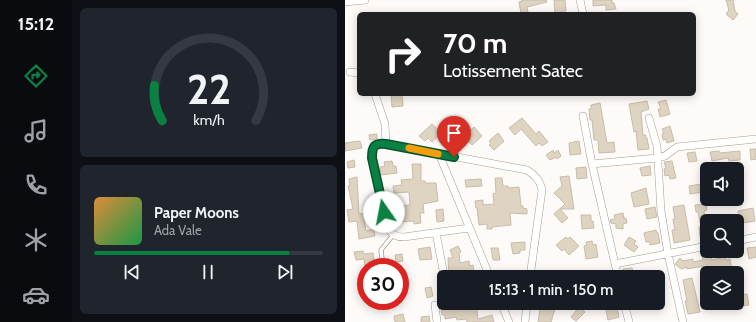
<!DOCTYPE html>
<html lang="en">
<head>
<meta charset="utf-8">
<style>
	body { margin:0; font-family:Cabin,sans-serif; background:#20242c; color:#f1f3f6; height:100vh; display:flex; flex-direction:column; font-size:15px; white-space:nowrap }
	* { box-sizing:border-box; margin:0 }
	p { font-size:13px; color:#9ea1a6 }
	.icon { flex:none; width:22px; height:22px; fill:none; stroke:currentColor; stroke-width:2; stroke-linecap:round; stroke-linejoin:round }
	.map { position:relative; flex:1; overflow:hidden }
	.side { display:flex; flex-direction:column; gap:8px; padding:8px; background:#0d0f14; width:273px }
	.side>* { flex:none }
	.guide { position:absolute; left:12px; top:12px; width:339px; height:84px; border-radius:6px; box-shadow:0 2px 10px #0003; background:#202124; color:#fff; overflow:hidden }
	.buttons { position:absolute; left:355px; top:162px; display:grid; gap:8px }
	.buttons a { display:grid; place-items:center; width:44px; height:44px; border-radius:6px; background:#171b24; box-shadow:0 2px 10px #0003; font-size:20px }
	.speed { position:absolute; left:12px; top:258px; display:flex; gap:8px; font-size:20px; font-weight:700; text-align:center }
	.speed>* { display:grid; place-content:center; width:52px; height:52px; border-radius:50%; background:#171b24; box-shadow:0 2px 10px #0003; line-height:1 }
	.speed .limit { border:6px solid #d22; background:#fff; color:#111 }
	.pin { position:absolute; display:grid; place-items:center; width:34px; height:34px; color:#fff; margin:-41px -17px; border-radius:50% 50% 50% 0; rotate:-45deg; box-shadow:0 0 4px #0007 }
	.pin .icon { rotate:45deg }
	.me { position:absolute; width:44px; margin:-22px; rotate:348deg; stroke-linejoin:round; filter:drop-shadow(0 0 3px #0008) }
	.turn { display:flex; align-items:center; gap:14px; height:84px; padding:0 20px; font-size:18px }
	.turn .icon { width:52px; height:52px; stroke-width:2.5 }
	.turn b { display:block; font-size:28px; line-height:34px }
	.side .card { flex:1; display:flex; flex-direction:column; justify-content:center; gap:6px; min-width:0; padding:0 14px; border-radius:6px; background:#20242c }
	.side .dial { align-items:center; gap:0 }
	.dial svg { height:104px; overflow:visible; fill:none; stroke:#363941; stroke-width:7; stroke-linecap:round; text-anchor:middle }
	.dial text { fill:#f1f3f6; stroke:none }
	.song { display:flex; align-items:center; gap:12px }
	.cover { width:48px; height:48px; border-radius:6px; background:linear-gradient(135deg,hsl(30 70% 55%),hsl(140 70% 35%)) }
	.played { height:4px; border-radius:2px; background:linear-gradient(90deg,#0b8043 85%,#363941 85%) }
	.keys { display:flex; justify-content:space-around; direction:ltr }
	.trip { position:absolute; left:92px; top:270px; width:228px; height:40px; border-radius:6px; background:#171b24; box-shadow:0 2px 10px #0003; font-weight:600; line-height:40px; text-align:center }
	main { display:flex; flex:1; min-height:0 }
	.tab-bar { display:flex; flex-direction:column; width:72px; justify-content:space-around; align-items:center; background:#090b0e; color:#9ea1a6 }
	.tab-bar .icon { width:28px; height:28px }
	.tab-bar .on { color:#0b8043 }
	.tab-bar b { font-size:18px; color:#f1f3f6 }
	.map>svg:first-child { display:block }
	.building { fill:#dfd3c1; stroke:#c8bcab }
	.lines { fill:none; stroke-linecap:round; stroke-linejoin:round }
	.lane-casing { stroke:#a79c8b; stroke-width:5 }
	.street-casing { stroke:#a79c8b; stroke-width:8 }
	.lane { stroke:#fff; stroke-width:3.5 }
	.street { stroke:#fff; stroke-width:7 }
	.route-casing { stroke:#07532c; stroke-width:10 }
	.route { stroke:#0b8043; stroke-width:7 }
	.slow { stroke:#f59e0b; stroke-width:7 }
</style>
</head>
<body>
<main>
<nav class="tab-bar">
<b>15:12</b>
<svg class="icon on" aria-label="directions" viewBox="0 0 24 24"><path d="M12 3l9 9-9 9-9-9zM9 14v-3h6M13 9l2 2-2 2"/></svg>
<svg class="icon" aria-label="music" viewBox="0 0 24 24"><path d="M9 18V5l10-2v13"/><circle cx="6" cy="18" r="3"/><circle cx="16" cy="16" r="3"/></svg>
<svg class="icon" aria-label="phone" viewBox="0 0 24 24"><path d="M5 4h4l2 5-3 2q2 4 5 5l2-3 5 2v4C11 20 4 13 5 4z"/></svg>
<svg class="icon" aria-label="climate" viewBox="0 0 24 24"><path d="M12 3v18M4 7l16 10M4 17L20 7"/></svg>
<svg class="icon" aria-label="car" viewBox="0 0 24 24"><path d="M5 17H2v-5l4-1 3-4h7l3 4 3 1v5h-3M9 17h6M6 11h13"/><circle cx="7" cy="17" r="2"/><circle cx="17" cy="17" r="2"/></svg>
</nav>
<section class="side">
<div class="card dial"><svg viewBox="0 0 100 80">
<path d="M14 69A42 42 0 1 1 86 69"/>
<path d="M14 69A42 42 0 0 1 8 42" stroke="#0b8043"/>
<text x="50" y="56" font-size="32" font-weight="700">22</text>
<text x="50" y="72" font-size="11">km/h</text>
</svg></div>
<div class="card">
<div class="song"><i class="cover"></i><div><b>Paper Moons</b><p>Ada Vale</p></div></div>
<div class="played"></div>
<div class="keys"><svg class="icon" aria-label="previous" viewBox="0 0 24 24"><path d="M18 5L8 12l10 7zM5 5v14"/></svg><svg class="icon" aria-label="pause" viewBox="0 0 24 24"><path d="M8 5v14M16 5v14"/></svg><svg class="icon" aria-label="next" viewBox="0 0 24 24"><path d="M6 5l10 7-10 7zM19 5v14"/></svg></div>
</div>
</section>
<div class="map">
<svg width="411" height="322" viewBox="0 0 411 322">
	<rect width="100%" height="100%" fill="#fdfaf7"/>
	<!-- building -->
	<path class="building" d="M176,0H201L202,2L182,7L183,12L176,13L174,2L177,1Z
		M209,0H220L221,11H219V14H210Z
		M248,0H267V3H269L271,9L261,10V5L248,6Z
		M381,0H388L390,11L393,14L388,20L381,14L384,10Z
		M46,94H57L58,106L47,107Z
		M321,100L325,114L315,117L313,109H316L313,102Z
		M302,101L304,109L296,112L298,135H301V138H302L304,149L293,150L291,131L289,132L284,104Z
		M255,103L262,143L269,142L270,152L254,153L253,140H249L247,120H245L244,109H246V105Z
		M177,118L191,134L194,131L203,142L197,146L194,143L191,146L176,129L170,135L164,128Z
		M87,124L97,133L87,142L83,138L80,141L74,136Z
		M325,126L329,141L322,143L321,139L318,140L317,134H319L317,129Z
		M129,127L137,136L127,145L119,136Z
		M112,129L116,133L107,141L102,137Z
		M153,133L159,141L149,150L144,145L146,143L144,141Z
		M32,134V139L25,140L24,135Z
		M15,141L17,148L0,151V143Z
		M234,141L236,154L225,155L224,143Z
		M405,149H411V159L406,160Z
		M208,150L209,153L213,150L216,156L212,159L211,157L205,160L201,155Z
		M374,151L375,153L395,151V160L384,161L383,158L367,161L365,152Z
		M350,152L352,161L344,162L342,153Z
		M9,160L10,167L3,168L2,162Z
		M47,161L48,166H51L52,173L36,175L35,167L40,166L39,162Z
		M327,161L331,178L325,179L324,175L320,176L319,169L321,168L319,162Z
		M67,164H76V181H80V183H91L93,201L78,204L79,213H75L76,223L69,224V221L54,222L52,206L65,205L64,192L49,193L48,186L57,185L56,180L68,179Z
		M305,166L306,175L297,176L295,168Z
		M241,167L242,178L232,179L231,168Z
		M224,176L229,209H215L223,218L217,223L209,214L220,204L209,193L217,186L215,177Z
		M12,177L14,214L22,213L23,219L19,220L21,231L29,229L30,236L14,239L12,221L4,222L2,210L8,209L3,186H5L4,179Z
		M150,178H157L158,186H163V188L174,187L176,206H178V208L182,209V214L165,213L166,225L147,227V229H142V224L134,225L132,208H131L130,201L138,200V205L149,204L148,194L151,193Z
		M136,179L137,186L121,187L120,180Z
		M357,184L358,192L345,194L344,186Z
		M301,188L304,204L289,207L286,193Z
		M361,204L362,210L359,211L362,236L355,237L354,227L356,226L353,212H351L350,205Z
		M339,205L345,240L329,243L327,230H330L328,219H330L328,207Z
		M310,207L312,217L302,219L300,209Z
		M408,208L410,221L398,223V220L394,221L393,211Z
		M98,209L99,221L92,222L91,210Z
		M278,213L279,219L281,218L282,223L278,224V229L271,228V224L266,223L265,220L270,219L269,215Z
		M236,215H246V221H248L249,228L237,229Z
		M311,230L312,233H313L315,243L305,245V242H301L299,233Z
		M221,237L223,239L225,237L234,246L224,255L219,249L217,251L211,245Z
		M284,237L291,241L289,244L293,247L289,252L279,245Z
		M247,241L248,245L251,244L253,257L241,259L239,246L242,245L241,242Z
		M180,242V250H175V253L168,254L166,243Z
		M113,246L116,252L114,253L115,263L124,261L125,266L128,265L130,277H112V276L104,277L103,258H108L105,250Z
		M85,247L87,259L75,260L73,249Z
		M411,247V257L404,259L402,248Z
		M146,248H153L155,260H148Z
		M18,251L19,254L28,253L30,267H20L19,259L11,260L9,252Z
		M57,254L58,261L51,262L50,255Z
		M366,254L367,260L380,257L381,260L385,259L387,272L374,273V268L360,271L359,266L342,269V267L336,269L330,264L335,258L338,261L348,259V262L358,260L357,256Z
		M287,268L289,275L281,277V274H279L278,269Z
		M347,278L355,312L343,314L340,301H342L338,280Z
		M86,287L88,296L82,298L80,288Z
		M402,294L404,305L393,306L392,295Z
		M124,303H131L133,319L147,315L149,322H122L121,319L112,320L111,317L100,319V315H97L96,309L110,307V305Z
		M196,303L209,304L208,309H210L206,322H193Z
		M265,304V308L272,307L274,317L263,320L260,305Z
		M234,307L240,312L231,321L226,317Z
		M58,314L60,322H50L49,316Z
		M84,316L85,322H76V317Z"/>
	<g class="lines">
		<!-- lane casing -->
		<g class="lane-casing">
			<path id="lane" d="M38,267L36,250L48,235"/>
		</g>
		<!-- street casing -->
		<g class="street-casing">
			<path id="street" d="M235,0L238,14
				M0,2L20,0
				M5,72L14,73
				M30,94L40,124L41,144
				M238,116L247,164L273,277
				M304,118L312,146L316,211L323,254L338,322
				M94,154L145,277
				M247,164L312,158L320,156L332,147L411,139
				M124,228L59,237C50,237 45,234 42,226L27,158C27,146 29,143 41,144L182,170C190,175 195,180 197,190L185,277
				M91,233L99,275
				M392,241L411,237
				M270,264L362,246
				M156,303L164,322
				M279,303L284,322
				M90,305L92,322
				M180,322L182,303"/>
		</g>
		<!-- lane -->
		<use href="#lane" class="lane"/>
		<!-- street -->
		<use href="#street" class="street"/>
	</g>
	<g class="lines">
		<!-- route casing -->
		<g class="route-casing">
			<path id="route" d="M39,212L27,158C27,146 29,143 41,144L109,157"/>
		</g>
		<!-- route -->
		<use href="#route" class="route"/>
		<!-- slow -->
		<path class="slow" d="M64,148L93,154"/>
	</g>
</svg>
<div class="buttons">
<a><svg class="icon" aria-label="sound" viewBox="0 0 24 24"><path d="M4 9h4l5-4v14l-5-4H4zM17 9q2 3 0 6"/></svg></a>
<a><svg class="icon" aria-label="search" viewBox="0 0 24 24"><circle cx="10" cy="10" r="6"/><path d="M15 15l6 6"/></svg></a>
<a><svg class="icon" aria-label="layers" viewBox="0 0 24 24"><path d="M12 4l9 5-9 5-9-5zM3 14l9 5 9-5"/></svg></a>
</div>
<div class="speed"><div class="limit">30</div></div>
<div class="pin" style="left:109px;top:157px;background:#d93025"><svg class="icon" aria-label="arrive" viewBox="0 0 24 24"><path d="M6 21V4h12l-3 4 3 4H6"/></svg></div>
<svg class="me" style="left:39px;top:212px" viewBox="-20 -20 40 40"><circle r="19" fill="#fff"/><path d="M0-13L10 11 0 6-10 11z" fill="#0b8043"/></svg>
<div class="trip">15:13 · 1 min · 150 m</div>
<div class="guide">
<div class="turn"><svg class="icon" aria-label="right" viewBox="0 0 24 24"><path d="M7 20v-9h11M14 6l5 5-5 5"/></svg><div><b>70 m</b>Lotissement Satec</div></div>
</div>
</div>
</main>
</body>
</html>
